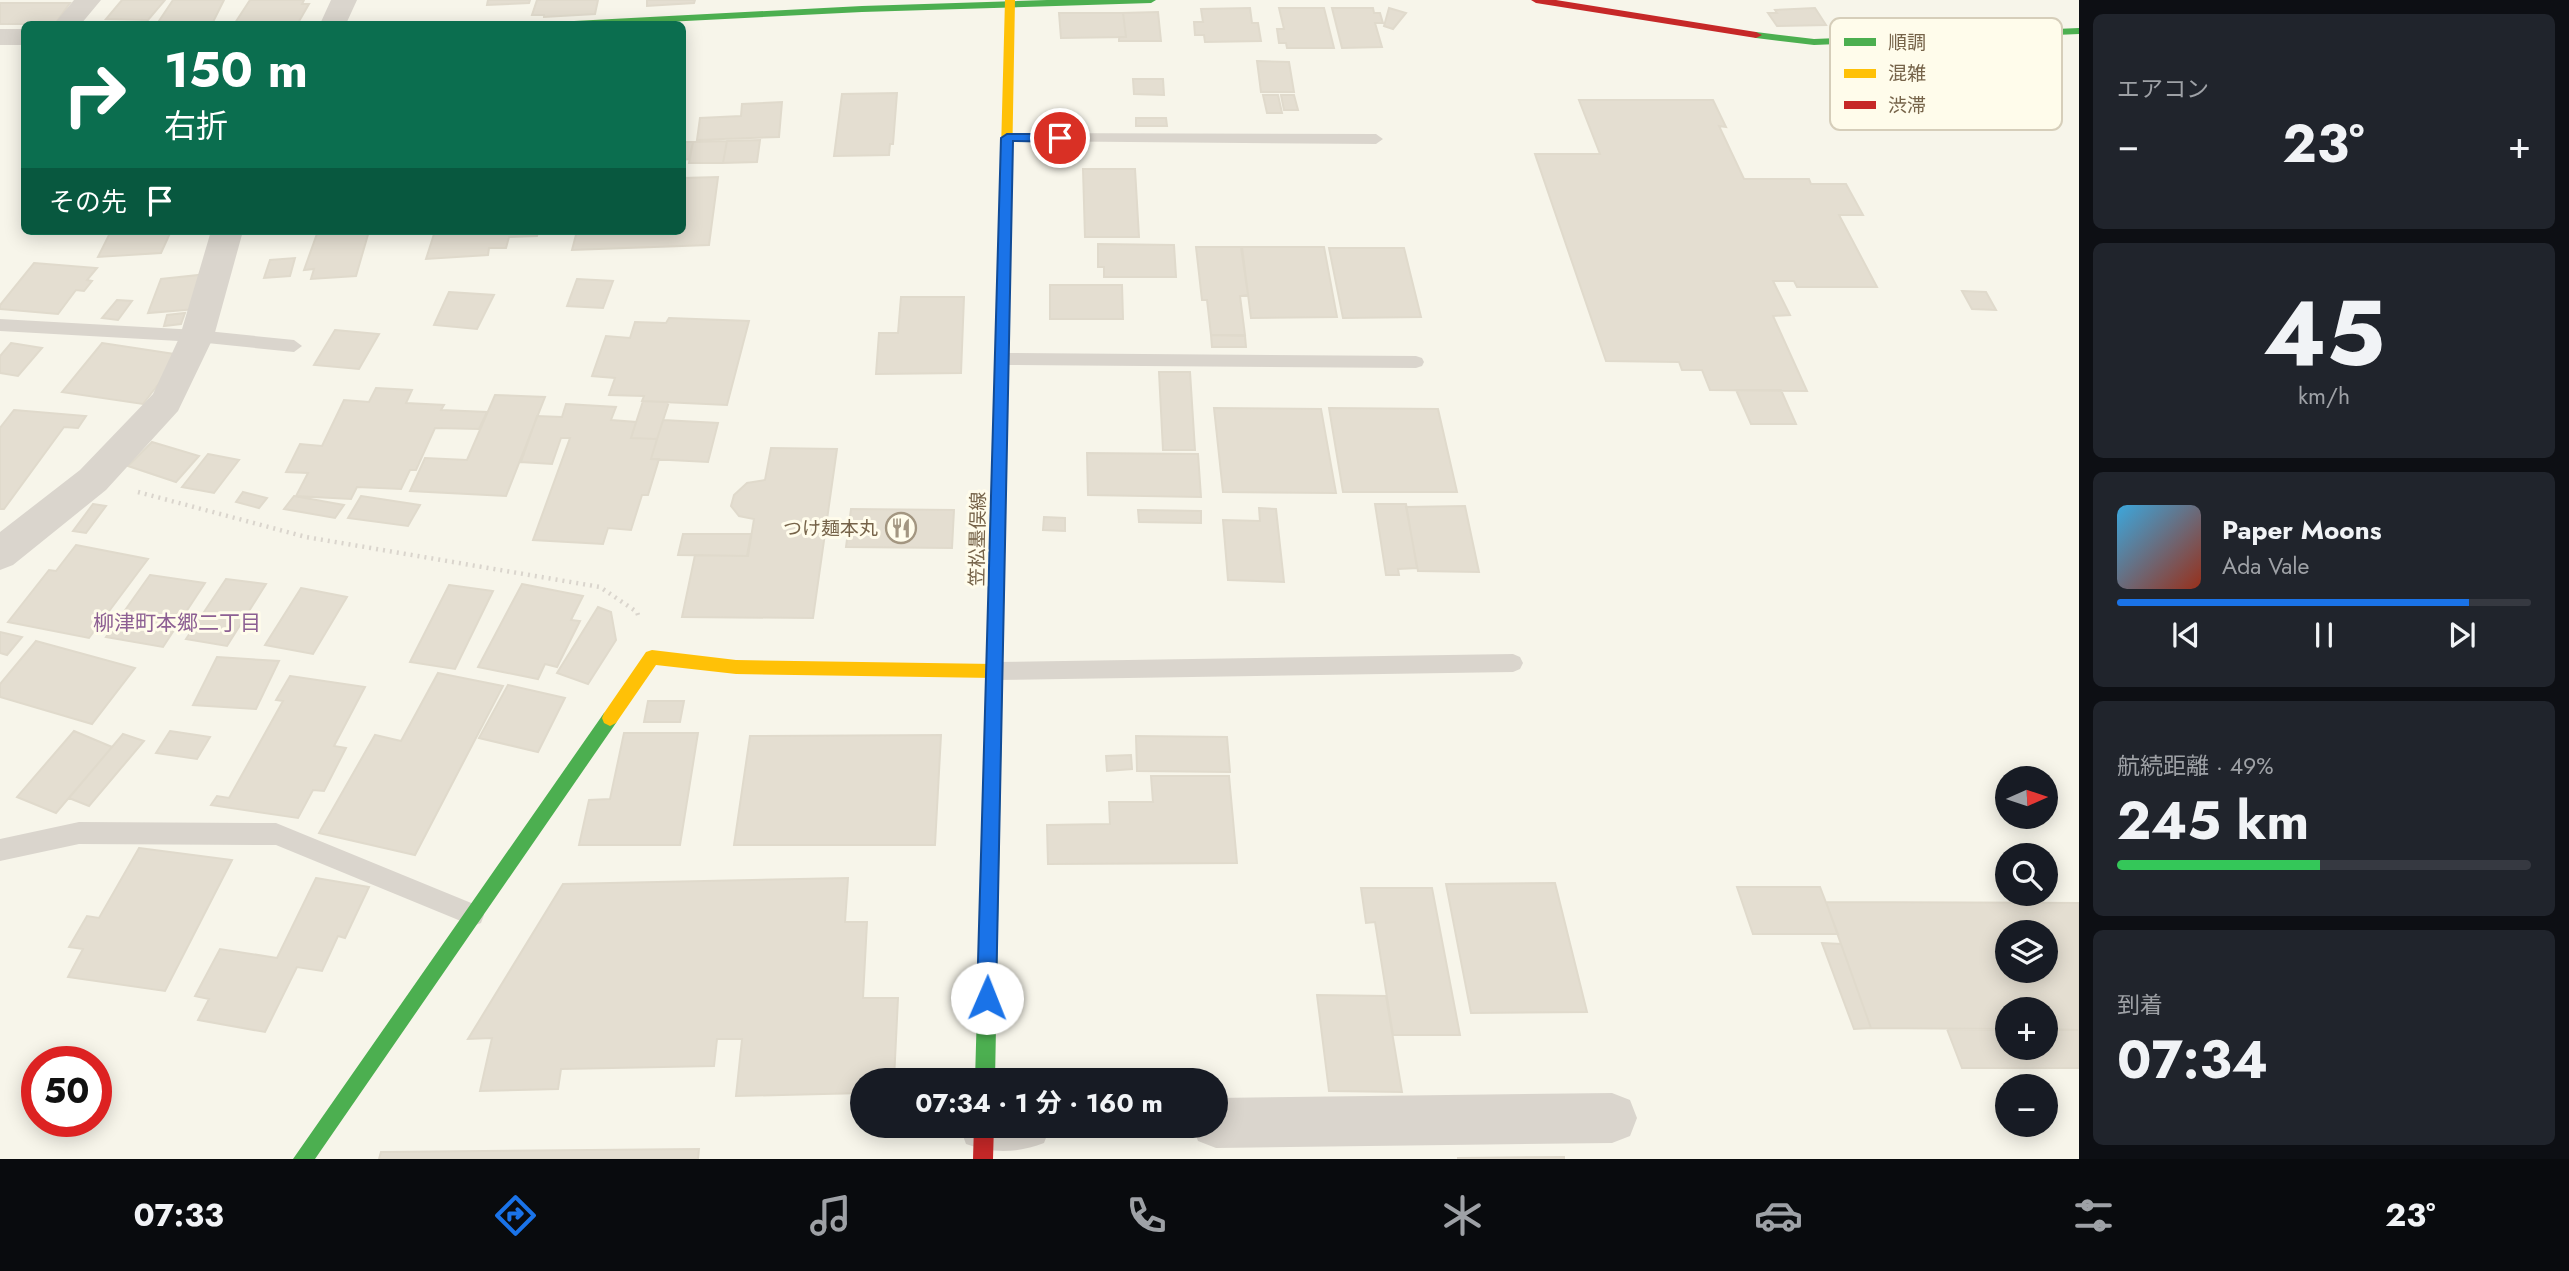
<!DOCTYPE html>
<html lang="ja">
<head>
<meta charset="utf-8">
<style>
	body { margin:0; font-family:Jost,"Noto Sans JP",sans-serif; background:#20242c; color:#f1f3f6; height:100vh; display:flex; flex-direction:column; font-size:26px; white-space:nowrap }
	* { box-sizing:border-box; margin:0 }
	p { font-size:23px; color:#9ea1a6 }
	.icon { flex:none; width:38px; height:38px; fill:none; stroke:currentColor; stroke-width:2; stroke-linecap:round; stroke-linejoin:round }
	.map { position:relative; flex:1; overflow:hidden }
	.panel { display:flex; flex-direction:column; gap:14px; padding:14px; background:#0d0f14; width:490px }
	.panel>* { flex:none }
	.hud { position:absolute; left:21px; top:21px; width:665px; height:214px; border-radius:10px; box-shadow:0 4px 18px #0003; background:#0b6e4f; color:#fff; overflow:hidden }
	.needle { width:46px; rotate:87deg }
	.controls { position:absolute; left:1995px; top:766px; display:grid; gap:14px }
	.controls a { display:grid; place-items:center; width:63px; height:63px; border-radius:50%; background:#171b24; box-shadow:0 4px 18px #0003; font-size:35px }
	.speed { position:absolute; left:21px; top:1046px; display:flex; gap:14px; font-size:35px; font-weight:700; text-align:center }
	.speed>* { display:grid; place-content:center; width:91px; height:91px; border-radius:50%; background:#171b24; box-shadow:0 4px 18px #0003; line-height:1 }
	.speed .limit { border:10px solid #d22; background:#fff; color:#111 }
	.pin { position:absolute; display:grid; place-items:center; width:60px; height:60px; color:#fff; margin:-30px; border:4px solid #fff; border-radius:50%; box-shadow:0 2px 7px #0007 }
	.me { position:absolute; width:77px; margin:-38px; rotate:1deg; stroke-linejoin:round; filter:drop-shadow(0 0 5px #0008) }
	.turn { display:flex; align-items:center; gap:24px; height:147px; padding:0 28px; font-size:32px }
	.turn .icon { width:91px; height:91px; stroke-width:2.5 }
	.turn b { display:block; font-size:49px; line-height:60px }
	.then { display:flex; align-items:center; height:66px; padding:0 28px; background:#0003; gap:14px; font-size:26px }
	.big { font-size:52px; font-weight:700; line-height:1.1 }
	.panel .widget { flex:1; display:flex; flex-direction:column; justify-content:center; gap:10px; min-width:0; padding:0 24px; border-radius:10px; background:#20242c }
	.panel .dial { align-items:center; gap:0 }
	.dial b { font-size:91px; line-height:1 }
	.song { display:flex; align-items:center; gap:21px }
	.cover { width:84px; height:84px; border-radius:10px; background:linear-gradient(135deg,hsl(200 70% 55%),hsl(10 70% 35%)) }
	.played { height:7px; border-radius:4px; background:linear-gradient(90deg,#1a73e8 85%,#363941 85%) }
	.keys { display:flex; justify-content:space-around; direction:ltr }
	.heat { display:flex; justify-content:space-between; align-items:center; font-size:38px; direction:ltr }
	.charge { height:10px; border-radius:5px; background:linear-gradient(90deg,#34c759 49%,#363941 0) }
	.trip { position:absolute; left:850px; top:1068px; width:378px; height:70px; border-radius:35px; background:#171b24; box-shadow:0 4px 18px #0003; font-weight:700; line-height:70px; text-align:center }
	.tab-bar { display:flex; height:112px; justify-content:space-around; align-items:center; background:#090b0e; color:#9ea1a6 }
	.tab-bar .icon { width:49px; height:49px }
	.tab-bar .current { color:#1a73e8 }
	.tab-bar b { font-size:32px; color:#f1f3f6 }
	main { display:flex; flex:1; min-height:0 }
	.map>svg:first-child { display:block }
	.building { fill:#e4ded1; stroke:#e0dacc; stroke-width:2; fill-rule:evenodd }
	.lines { fill:none; stroke-linecap:round; stroke-linejoin:round }
	.path { stroke:#dad5cd; stroke-width:4.5; stroke-dasharray:2 5; stroke-linecap:butt }
	.lane { fill:#dad5cd; fill-rule:evenodd }
	.street { fill:#dad5cd; fill-rule:evenodd }
	.fast { fill:#4caf50; fill-rule:evenodd }
	.slow { fill:#ffc107; fill-rule:evenodd }
	.jam { fill:#c62828; fill-rule:evenodd }
	.route { fill:#1a73e8; stroke:#114b97; stroke-width:2 }
	.labels { text-anchor:middle; stroke-width:6; stroke-linejoin:round; paint-order:stroke }
	.poi-label { font-size:19px; fill:#766349; stroke:#fffceb; text-anchor:end }
	.street-label { font-size:19px; fill:#766349; stroke:#fffceb }
	.neighbourhood-label { font-size:21px; fill:#8d6093; stroke:#fffceb }
	.key { fill:#fffceb; stroke:#d6ceba; stroke-width:2 }
	.key-label { font-size:19px; fill:#766349 }
</style>
</head>
<body>
<main>
<div class="map">
<svg width="2079" height="1159" viewBox="0 0 2079 1159">
	<rect width="100%" height="100%" fill="#f7f5ea"/>
	<!-- building -->
	<path class="building" d="M122,0H165L148,20L106,19Z
		M173,0H224L212,24H157Z
		M250,0H304L302,4H309L298,23H235Z
		M488,0H530L529,3L487,5Z
		M537,0H598L595,14L544,17V15H532Z
		M647,0H695L694,3L647,6Z
		M0,3H70L55,24H0Z
		M1250,8L1252,23H1258L1261,41L1205,42L1204,35H1195L1194,22H1203L1201,9Z
		M1279,8H1324L1334,48H1287L1286,43H1279L1277,29H1284Z
		M1332,8H1373L1374,13H1380L1383,23H1375L1382,47L1342,48Z
		M1389,8L1406,13L1393,29L1384,26Z
		M1815,8L1826,25L1777,26L1768,13H1777L1775,10Z
		M1158,12L1161,41H1119V37H1126L1123,13Z
		M1059,13H1123L1126,37L1061,38Z
		M1257,61L1289,62L1294,92H1261Z
		M1133,79H1163L1164,95L1134,94Z
		M897,93L893,144H890L889,155L834,156L842,94Z
		M1263,95H1278L1282,113H1267Z
		M1281,95H1294L1298,110H1284Z
		M1579,100H1713L1726,127L1719,126L1744,179H1809L1811,184H1846L1863,215H1839L1877,287H1797L1794,281H1773L1790,315L1773,316L1807,391L1710,390L1702,370H1682L1679,362L1606,361L1535,154H1600Z
		M782,102L779,137L697,140L700,118L741,116L742,104Z
		M1136,118H1166L1167,126H1136Z
		M760,140L757,162L723,163L727,141Z
		M727,141L723,163H689L693,142Z
		M682,142H693L689,159L682,160Z
		M1083,169H1135L1139,237H1085Z
		M718,177L709,245L572,250L577,231H682V178Z
		M111,231H171L161,253L98,257Z
		M318,231H369L356,276L311,279L314,269L304,270Z
		M435,231H538L537,236L509,237L506,248H489L488,255L426,259Z
		M1098,244L1174,245L1176,277H1104V267H1098Z
		M1196,247H1241L1248,295L1240,296L1245,335H1211L1207,300H1202Z
		M1242,247H1324L1337,317L1251,318Z
		M1329,248H1404L1421,317L1343,318Z
		M295,258L290,276L264,278L270,260Z
		M34,263L97,268L87,280L92,281L84,291L76,290L58,314L0,309V305Z
		M208,274L196,309L148,313L161,279Z
		M577,279L613,281L603,308L567,306Z
		M1050,285H1122L1123,319H1050Z
		M1962,291L1986,292L1996,310L1972,309Z
		M449,292L494,295L477,329L434,325Z
		M901,297H964L961,373L876,374L879,333H898Z
		M117,300L132,301L118,320L102,318Z
		M185,313L181,324L164,326L167,315Z
		M669,318L749,321L727,405L642,401L644,396L609,395L615,378L592,376L606,336L630,338L635,322L666,323Z
		M335,330L379,334L359,369L314,365Z
		M1211,335L1245,336L1246,347H1212Z
		M11,343L42,348L18,376L0,373V356Z
		M102,343L181,355L143,404L62,392Z
		M1159,372H1190L1195,450H1163Z
		M376,388L412,390L406,403L444,405L441,410L487,412L479,429L435,428L416,470H410L401,489L357,487L351,499L296,496L308,473L286,472L300,444L322,446L344,400L369,402Z
		M1736,390H1781L1796,424H1751Z
		M495,395L545,397L506,496L410,491L425,458L467,460Z
		M643,401L669,402L657,439L631,438Z
		M566,404L616,407L611,420L636,422L631,438L657,439L651,459H659L648,495H642L631,530L608,528L603,544L533,540L570,438H561L552,464L521,462L537,416L562,417Z
		M1214,408L1321,409L1336,493L1223,492Z
		M1329,408L1438,409L1457,492H1343Z
		M14,410L86,416L78,428L64,427L4,509H0V428Z
		M663,420L718,423L708,462L651,459Z
		M152,442L199,456L176,482L128,466Z
		M771,448L837,449L813,618L682,617L695,555L748,556L754,519L739,516L731,506L734,495L747,483L765,480Z
		M1087,453L1198,454L1201,497L1088,495Z
		M208,454L239,460L214,493L182,487Z
		M243,492L267,498L259,508L236,502Z
		M294,496L344,505L335,518L284,509Z
		M361,496L420,505L408,526L348,518Z
		M93,504L106,506L86,533L73,531Z
		M1375,504H1406L1417,568L1398,569L1399,575H1386Z
		M1465,506L1479,572L1418,571L1406,507Z
		M1259,508L1276,509L1284,582L1228,580L1223,520L1260,521Z
		M851,509L954,510L952,548L846,547Z
		M1138,510L1201,511V523L1139,522Z
		M1044,517L1065,518V531L1043,530Z
		M683,534H751L747,556L678,555Z
		M76,545L148,559L89,638L8,622L49,570L56,571Z
		M150,575L205,583L163,647L106,637Z
		M226,579L266,584L227,646L186,639Z
		M522,584L583,596L571,620L580,621L557,667L545,664L538,679L478,667Z
		M449,585L493,591L455,669L410,662Z
		M301,588L347,597L313,654L265,645Z
		M598,607L611,612L616,640L588,684L557,673Z
		M0,632L22,637L7,655L0,653Z
		M36,641L135,668L92,724L0,697V684Z
		M217,657L279,661L256,709L193,705Z
		M438,673L503,686L415,855L319,833L375,735L401,741Z
		M290,676L365,687L334,746L346,748L324,791L313,790L298,818L211,805L217,796L229,798L283,701L276,700Z
		M508,685L565,698L538,752L479,738Z
		M648,701H684L680,722H644Z
		M74,731L112,747L56,813L17,797Z
		M170,731L210,737L197,759L156,753Z
		M624,733H698L680,845H579L589,800L610,799Z
		M123,734L144,741L89,806L69,798Z
		M941,735L935,845H734L750,736Z
		M1136,736L1227,737L1230,772L1137,771Z
		M1131,755L1132,769L1107,771L1106,756Z
		M1151,776H1229L1237,863L1048,864L1047,825L1110,824L1109,802H1153Z
		M139,848L232,860L165,991L68,977L83,949L69,947L87,916L99,918Z
		M316,878L369,887L345,938L338,936L322,971L297,967L265,1032L198,1020L209,999L195,996L220,949L277,958Z
		M848,878L845,922H867L863,998H898L894,1080H863V1093L736,1096L742,1039H717L714,1066L561,1069L558,1089L480,1091L492,1038L468,1039L563,884Z
		M1555,883L1587,1012L1471,1013L1446,884Z
		M1737,887H1820L1838,934H1753Z
		M1361,888H1432L1460,1035H1393L1375,922L1366,923Z
		M1826,902L2079,903V1030L2046,1029V1010H2007V1029L1871,1028ZM2007,933H2046V971H2007Z
		M1822,943L1841,944L1871,1028L1854,1029Z
		M1317,995L1386,996L1402,1092L1329,1091Z
		M1947,1029L2007,1030V1048H2046V1030H2079V1068H1962Z
		M699,1149L698,1159H379L381,1152Z
		M1564,1157V1159L1457,1158Z"/>
	<g class="lines">
		<!-- path -->
		<path class="path" d="M138,492L306,537L600,587L637,612L639,618"/>
		<!-- lane -->
		<path class="lane" d="M1007,133L1376,134L1383,139L1376,144L1002,141L1000,138Z
			M0,319L197,330L294,340L302,346L294,352L197,342L0,331Z
			M1002,353L1416,356L1422,358L1424,362L1422,366L1416,368L1002,365L994,359Z
			M1513,654L1520,657L1523,663L1520,669L1513,672L994,680L987,677L984,671L987,665L994,662Z
			M79,822L276,823L481,907L484,915L481,923L473,926L276,845L79,844L0,861V839Z"/>
		<!-- street -->
		<path class="street" d="M74,0H101L81,24H54Z
			M331,0H357L346,24H320Z
			M0,29H24V45H0Z
			M211,231H243L214,336L178,411L106,490L13,565L0,570V532L80,470L153,394L180,336Z
			M1612,1093L1630,1100L1637,1118L1630,1136L1612,1143L1216,1148L1198,1141L1192,1125H1216V1098Z
			M959,1125H1051L1044,1143C1018,1153 992,1154 966,1144Z"/>
		<!-- fast -->
		<path class="fast" d="M1047,0H1156L1151,3L862,12L627,24H569L574,21L862,6Z
			M2079,28V34L1814,45L1756,38L1750,35L1756,32L1814,39Z
			M1000,443L1007,449L995,1080H975L993,449Z
			M610,710L616,713L618,718L616,723L315,1159H293L604,713Z"/>
		<!-- slow -->
		<path class="slow" d="M1005,0H1015L1007,449L1000,455L993,449Z
			M652,650L736,660L994,664L1000,666L1002,671L1000,676L994,678L736,674L656,665L616,723L610,726L604,723L602,718L604,713L646,652Z"/>
		<!-- jam -->
		<path class="jam" d="M1531,0H1556L1756,32L1762,35L1756,38L1536,3Z
			M974,1125H994L993,1159H973Z"/>
	</g>
	<!-- route -->
	<path class="route" d="M1007,134H1060L1066,138L1060,142L1013,141L996,998L994,1005L987,1008L980,1005L977,998L1001,138Z"/>
	<!-- icons -->
	<defs>
		<g id="restaurant-ring" transform="scale(1.575)"><circle r="9.5" fill="#fffceb" stroke="#a39681" stroke-width="1.5"/><path d="M-5-6h1v4h1v-4h1v4h1v-4h1v5L-1.5 .5V6h-2V.5L-5-1ZM5-6V6H3V1.5H1.5Q1.5-4 5-6Z" fill="#a39681"/></g>
	</defs>
	<g fill-rule="evenodd">
		<use href="#restaurant-ring" x="901" y="528"/>
	</g>
	<g class="labels">
		<!-- poi labels -->
		<g class="poi-label">
			<text x="878" y="535">つけ麺本丸</text>
		</g>
		<!-- street labels -->
		<g class="street-label">
			<text transform="translate(977 539) rotate(-89)" y="7">笠松墨俣線</text>
		</g>
		<!-- neighbourhood labels -->
		<g class="neighbourhood-label">
			<text x="177" y="630">柳津町本郷二丁目</text>
		</g>
	</g>
	<!-- legend -->
	<rect x="1830" y="18" width="232" height="112" rx="10" class="key"/>
	<rect x="1844" y="38" width="32" height="8" fill="#4caf50"/>
	<rect x="1844" y="69" width="32" height="9" fill="#ffc107"/>
	<rect x="1844" y="101" width="32" height="8" fill="#c62828"/>
	<g class="key-label">
		<text x="1888" y="49">順調</text>
		<text x="1888" y="80">混雑</text>
		<text x="1888" y="112">渋滞</text>
	</g>
</svg>
<div class="controls">
<a><svg class="needle" viewBox="-14 -14 28 28"><path d="M0-13l5 13h-10z" fill="#e53935"/><path d="M0 13l5-13h-10z" fill="#9ea1a6"/></svg></a>
<a><svg class="icon" aria-label="search" viewBox="0 0 24 24"><circle cx="10" cy="10" r="6"/><path d="M15 15l6 6"/></svg></a>
<a><svg class="icon" aria-label="layers" viewBox="0 0 24 24"><path d="M12 4l9 5-9 5-9-5zM3 14l9 5 9-5"/></svg></a>
<a>+</a>
<a>−</a>
</div>
<div class="speed"><div class="limit">50</div></div>
<div class="pin" style="left:1060px;top:138px;background:#d93025"><svg class="icon" aria-label="arrive" viewBox="0 0 24 24"><path d="M6 21V4h12l-3 4 3 4H6"/></svg></div>
<svg class="me" style="left:987px;top:998px" viewBox="-20 -20 40 40"><circle r="19" fill="#fff"/><path d="M0-13L10 11 0 6-10 11z" fill="#1a73e8"/></svg>
<div class="trip">07:34 · 1 分 · 160 m</div>
<div class="hud">
<div class="turn"><svg class="icon" aria-label="right" viewBox="0 0 24 24"><path d="M7 20v-9h11M14 6l5 5-5 5"/></svg><div><b>150 m</b>右折</div></div>
<div class="then">その先<svg class="icon" aria-label="arrive" viewBox="0 0 24 24"><path d="M6 21V4h12l-3 4 3 4H6"/></svg></div>
</div>
</div>
<section class="panel">
<div class="widget"><p>エアコン</p>
<div class="heat"><a>−</a><b class="big">23°</b><a>+</a></div>
</div>
<div class="widget dial"><b>45</b><p>km/h</p></div>
<div class="widget">
<div class="song"><i class="cover"></i><div><b>Paper Moons</b><p>Ada Vale</p></div></div>
<div class="played"></div>
<div class="keys"><svg class="icon" aria-label="previous" viewBox="0 0 24 24"><path d="M18 5L8 12l10 7zM5 5v14"/></svg><svg class="icon" aria-label="pause" viewBox="0 0 24 24"><path d="M8 5v14M16 5v14"/></svg><svg class="icon" aria-label="next" viewBox="0 0 24 24"><path d="M6 5l10 7-10 7zM19 5v14"/></svg></div>
</div>
<div class="widget"><p>航続距離 · 49%</p><b class="big">245 km</b><div class="charge"></div></div>
<div class="widget"><p>到着</p><b class="big">07:34</b></div>
</section>
</main>
<nav class="tab-bar">
<b>07:33</b>
<svg class="icon current" aria-label="directions" viewBox="0 0 24 24"><path d="M12 3l9 9-9 9-9-9zM9 14v-3h6M13 9l2 2-2 2"/></svg>
<svg class="icon" aria-label="music" viewBox="0 0 24 24"><path d="M9 18V5l10-2v13"/><circle cx="6" cy="18" r="3"/><circle cx="16" cy="16" r="3"/></svg>
<svg class="icon" aria-label="phone" viewBox="0 0 24 24"><path d="M5 4h4l2 5-3 2q2 4 5 5l2-3 5 2v4C11 20 4 13 5 4z"/></svg>
<svg class="icon" aria-label="climate" viewBox="0 0 24 24"><path d="M12 3v18M4 7l16 10M4 17L20 7"/></svg>
<svg class="icon" aria-label="car" viewBox="0 0 24 24"><path d="M5 17H2v-5l4-1 3-4h7l3 4 3 1v5h-3M9 17h6M6 11h13"/><circle cx="7" cy="17" r="2"/><circle cx="17" cy="17" r="2"/></svg>
<svg class="icon" aria-label="filters" viewBox="0 0 24 24"><path d="M4 7h16M4 17h16"/><circle cx="9" cy="7" r="2"/><circle cx="15" cy="17" r="2"/></svg>
<b>23°</b>
</nav>
</body>
</html>
